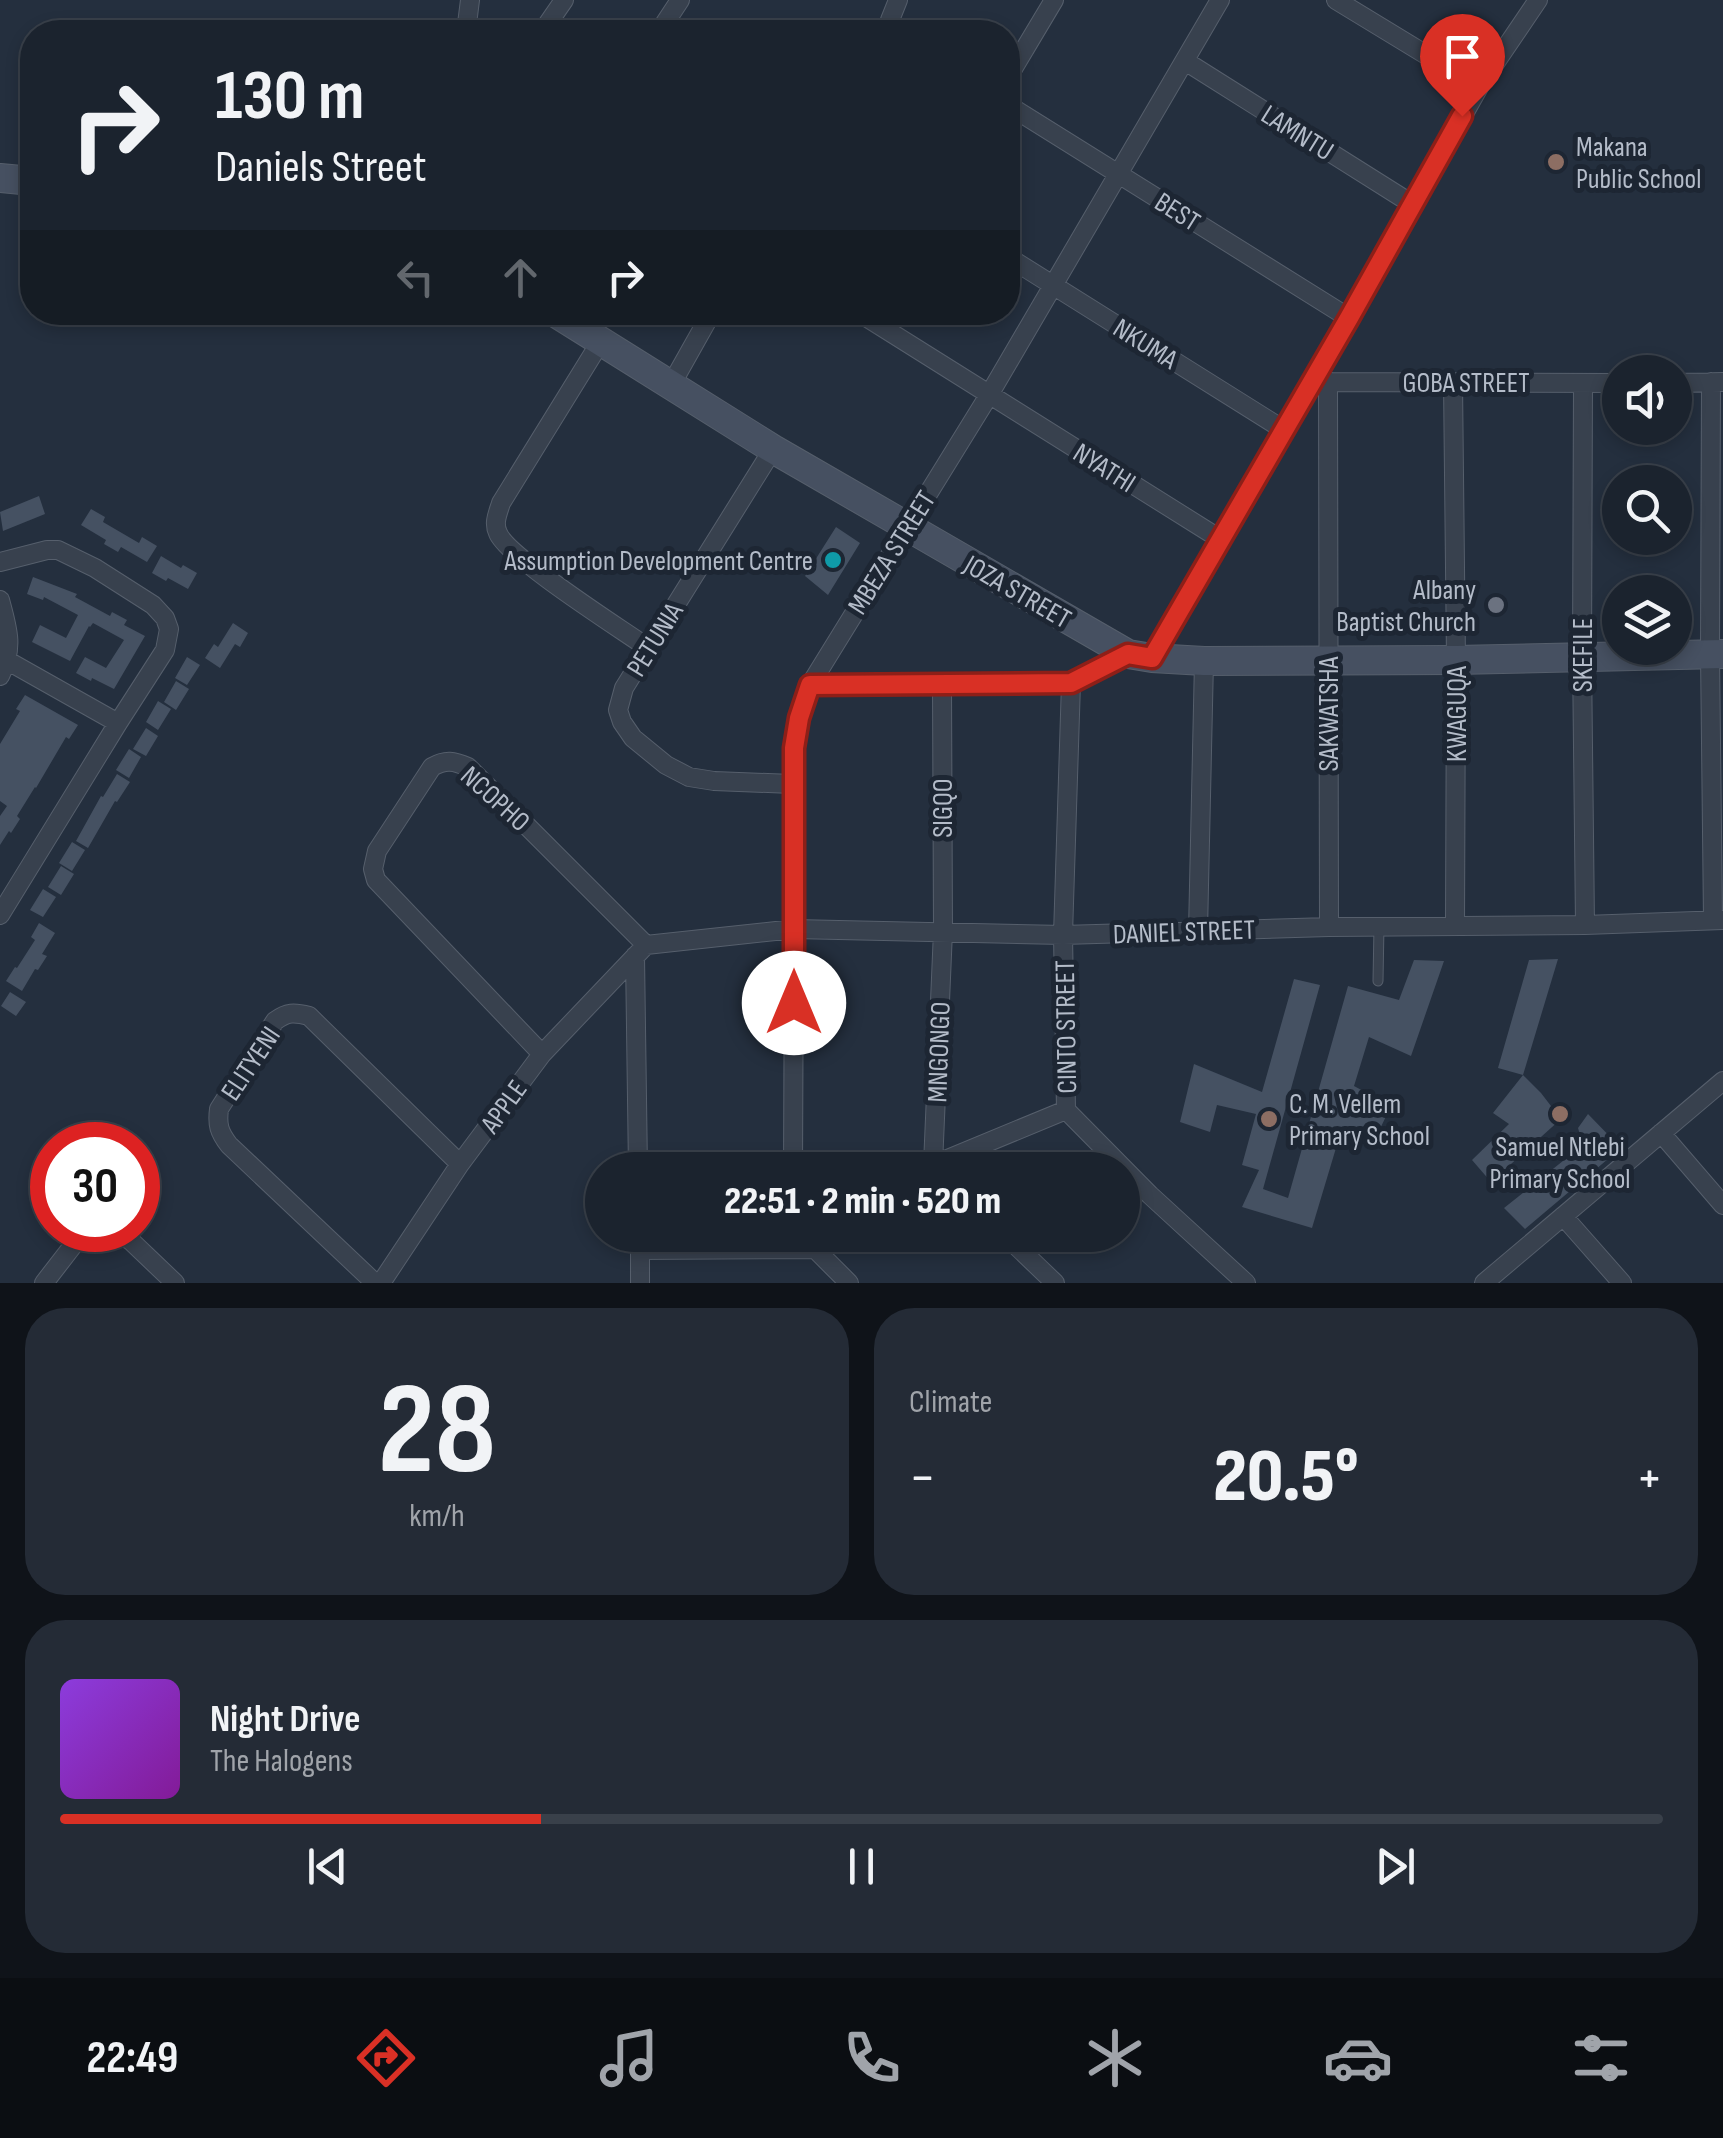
<!DOCTYPE html>
<html lang="en">
<head>
<meta charset="utf-8">
<style>
	body { margin:0; font-family:"Sofia Sans Condensed",sans-serif; background:#242b36; color:#f1f3f6; height:100vh; display:flex; flex-direction:column; font-size:38px; white-space:nowrap }
	* { box-sizing:border-box; margin:0 }
	p { font-size:32px; color:#a0a4aa }
	.icon { flex:none; width:55px; height:55px; fill:none; stroke:currentColor; stroke-width:2; stroke-linecap:round; stroke-linejoin:round }
	.map { position:relative; height:1283px; overflow:hidden }
	.sheet { display:flex; flex-direction:column; gap:25px; padding:25px; background:#0f1319; flex:1 }
	.sheet>* { flex:none }
	.top-card { position:absolute; left:20px; top:20px; width:1000px; height:305px; border-radius:40px; box-shadow:0 5px 15px #0003,0 0 0 2px #39404a; background:#1b232e; color:#f1f3f6; overflow:hidden }
	.fabs { position:absolute; left:1602px; top:355px; display:grid; gap:20px }
	.fabs a { display:grid; place-items:center; width:90px; height:90px; border-radius:50%; background:#1b232e; box-shadow:0 5px 15px #0003,0 0 0 2px #39404a; font-size:50px }
	.speed { position:absolute; left:30px; top:1122px; display:flex; gap:20px; font-size:50px; font-weight:700; text-align:center }
	.speed>* { display:grid; place-content:center; width:130px; height:130px; border-radius:50%; background:#1b232e; box-shadow:0 5px 15px #0003,0 0 0 2px #39404a; line-height:1 }
	.speed .limit { border:15px solid #d22; background:#fff; color:#111 }
	.pin { position:absolute; display:grid; place-items:center; width:85px; height:85px; color:#fff; margin:-102px -42px; border-radius:50% 50% 50% 0; rotate:-45deg; box-shadow:0 0 10px #0007 }
	.pin .icon { rotate:45deg }
	.me { position:absolute; width:110px; margin:-55px; rotate:0deg; stroke-linejoin:round; filter:drop-shadow(0 0 8px #0008) }
	.turn { display:flex; align-items:center; gap:35px; height:210px; padding:0 30px; font-size:45px }
	.turn .icon { width:130px; height:130px; stroke-width:2.5 }
	.turn b { display:block; font-size:70px; line-height:85px }
	.lanes { display:flex; align-items:center; height:95px; padding:0 30px; background:#0003; justify-content:center; gap:50px; direction:ltr }
	.lanes .off { opacity:.35 }
	.big { font-size:75px; font-weight:800; line-height:1.1 }
	.sheet .card { flex:1; display:flex; flex-direction:column; justify-content:center; gap:15px; min-width:0; padding:0 35px; border-radius:40px; background:#242b36 }
	.sheet .dial { align-items:center; gap:0 }
	.dial b { font-size:130px; line-height:1 }
	.song { display:flex; align-items:center; gap:30px }
	.cover { width:120px; height:120px; border-radius:15px; background:linear-gradient(135deg,hsl(270 70% 55%),hsl(290 70% 35%)) }
	.played { height:10px; border-radius:5px; background:linear-gradient(90deg,#d93025 30%,#39404a 30%) }
	.keys { display:flex; justify-content:space-around; direction:ltr }
	.heat { display:flex; justify-content:space-between; align-items:center; font-size:55px; direction:ltr }
	.sheet .tiles { flex:1; display:grid; gap:25px; grid-template-columns:1fr 1fr }
	.card:last-child { grid-column:span 2 }
	.trip { position:absolute; left:585px; top:1152px; width:555px; height:100px; border-radius:50px; background:#1b232e; box-shadow:0 5px 15px #0003,0 0 0 2px #39404a; font-weight:800; line-height:100px; text-align:center }
	.dock { display:flex; height:160px; justify-content:space-around; align-items:center; background:#0b0e12; color:#a0a4aa }
	.dock .icon { width:70px; height:70px }
	.dock .selected { color:#d93025 }
	.dock b { font-size:45px; color:#f1f3f6 }
	.map>svg:first-child { display:block }
	.building { fill:#455162 }
	.lines { fill:none; stroke-linecap:round; stroke-linejoin:round }
	.lane-casing { stroke:#565f6c; stroke-width:11 }
	.street-casing { stroke:#565f6c; stroke-width:20 }
	.secondary-casing { stroke:#565f6c; stroke-width:30 }
	.lane { stroke:#38414e; stroke-width:9 }
	.street { stroke:#38414e; stroke-width:18 }
	.secondary { stroke:#465061; stroke-width:28 }
	.route-casing { stroke:#8d1f18; stroke-width:25 }
	.route { stroke:#d93025; stroke-width:18 }
	.education-dot { fill:#8d6e63; stroke:#1d2633; stroke-width:4 }
	.culture-dot { fill:#0f9aa8; stroke:#1d2633; stroke-width:4 }
	.worship-dot { fill:#6b7280; stroke:#1d2633; stroke-width:4 }
	.labels { text-anchor:middle; stroke-width:10; stroke-linejoin:round; paint-order:stroke }
	.street-label { font-size:28px; fill:#b4bcc9; stroke:#1d2633 }
	.poi-label { font-size:28px; fill:#b4bcc9; stroke:#1d2633; text-anchor:start }
</style>
</head>
<body>
<div class="map">
<svg width="1723" height="1283" viewBox="0 0 1723 1283">
	<rect width="100%" height="100%" fill="#242f3e"/>
	<!-- building -->
	<path class="building" d="M39,496L45,514L3,531L0,512Z
		M91,509L105,517L103,522L139,543L142,537L157,546L147,562L121,547L118,552L104,544L106,540L81,525Z
		M836,527L860,543L828,595L805,576Z
		M161,556L181,568L183,565L197,573L188,589L168,578L166,581L152,573Z
		M33,577L77,594L75,597L110,616L112,612L127,620L124,625L145,636L114,689L92,678L91,681L76,673L85,657L106,668L124,640L93,623L90,627L89,626L70,661L32,642L40,625L66,638L78,615L44,597L43,600L27,594Z
		M233,623L248,633L240,647L235,644L220,668L205,658L214,644L218,647Z
		M187,657L200,665L187,685L175,678Z
		M176,681L189,689L176,710L164,702Z
		M25,695L78,725L69,739L66,737L36,788L35,787L17,816L20,819L11,833L9,831L0,845V816L7,806L0,801V744L20,711L16,709Z
		M158,701L171,709L158,730L146,722Z
		M146,728L158,736L146,756L133,749Z
		M129,749L141,757L129,778L116,770Z
		M117,774L130,782L117,802L115,801L88,848L76,841L101,796L103,797Z
		M72,842L85,850L72,871L59,863Z
		M61,866L74,874L61,895L48,887Z
		M43,889L56,897L43,917L30,910Z
		M39,923L55,933L42,954L47,956L38,970L35,969L22,991L6,981L15,967L17,968L35,940L31,937Z
		M1558,959L1523,1075L1498,1068L1529,960Z
		M1414,960L1444,961L1411,1056L1369,1037L1354,1086L1391,1106L1377,1135L1342,1128L1312,1228L1242,1207L1259,1170L1242,1165L1256,1114L1217,1105L1210,1132L1180,1122L1194,1064L1262,1092L1294,979L1320,985L1263,1189L1288,1198L1348,986L1399,1000Z
		M10,992L26,1002L16,1016L1,1006Z
		M1523,1075L1541,1093L1561,1119L1491,1182L1472,1160L1509,1124L1493,1113Z
		M1588,1114L1621,1148L1525,1229L1504,1208L1583,1145L1578,1128Z"/>
	<g class="lines">
		<!-- lane casing -->
		<g class="lane-casing">
			<path id="lane" d="M1378,981L1379,926"/>
		</g>
		<!-- street casing -->
		<g class="street-casing">
			<path id="street" d="M1336,0L1479,87
				M466,32L470,0
				M542,32L564,0
				M659,32L680,0
				M891,32L890,20L898,0
				M1185,61L1412,204
				M1008,77L1054,0
				M1008,105L1349,318
				M1008,257L1284,430
				M858,312L1220,539
				M601,341L501,503C498,513 493,523 498,533C507,557 621,629 648,648
				M1328,381L1329,927
				M1321,382L1620,383
				M1453,382L1456,660L1455,925
				M1711,382L1710,654L1713,920
				M1675,383L1723,382
				M1583,384L1582,657L1585,925
				M671,385L712,312
				M773,449L624,688L618,710L622,722L633,738L666,765L689,777L714,781L792,784
				M0,562L47,550H58L95,568L153,605L165,618L169,629L165,650L118,723L0,915
				M0,600C8,629 14,648 0,676
				M1152,658L1349,318L1479,87L1538,0
				M8,661L118,723
				M1071,683L1063,935L1066,1110L1150,1195L1246,1283
				M810,685L1071,683L1128,654
				M1198,931L1204,661
				M646,945L794,929L1063,935L1329,927L1585,925L1723,920
				M635,956L638,1170
				M542,1054L376,880L373,869L377,851L432,767C446,759 454,761 468,767L646,945
				M1661,1133L1723,1205
				M933,1165L1066,1110
				M793,1170L794,929L792,784L799,718L810,685L989,395L1220,0
				M938,1170L933,1165L943,931L942,685
				M1563,1216L1622,1283
				M114,1230L131,1241L175,1283
				M640,1235V1283
				M809,1235L815,1249L849,1283
				M1005,1235L1055,1283
				M640,1250L815,1249
				M44,1283L85,1230
				M375,1283L229,1145C219,1132 217,1125 219,1109L275,1021C287,1012 294,1012 309,1016L460,1164
				M381,1283L460,1164L542,1054L646,945
				M1484,1283L1723,1081"/>
		</g>
		<!-- secondary casing -->
		<g class="secondary-casing">
			<path id="secondary" d="M0,178L32,181
				M554,312L773,449L1128,654L1152,658L1204,661L1456,660L1723,654"/>
		</g>
		<!-- lane -->
		<use href="#lane" class="lane"/>
		<!-- street -->
		<use href="#street" class="street"/>
		<!-- secondary -->
		<use href="#secondary" class="secondary"/>
	</g>
	<g class="lines">
		<!-- route casing -->
		<g class="route-casing">
			<path id="route" d="M794,1003V748L799,718L810,685L1071,683L1128,654L1152,658L1349,318L1462,116"/>
		</g>
		<!-- route -->
		<use href="#route" class="route"/>
	</g>
	<!-- markers -->
	<g class="education-dot">
		<circle cx="1556" cy="162" r="10"/>
		<circle cx="1560" cy="1114" r="10"/>
		<circle cx="1269" cy="1119" r="10"/>
	</g>
	<circle class="culture-dot" cx="833" cy="560" r="10"/>
	<circle class="worship-dot" cx="1496" cy="605" r="10"/>
	<g class="labels">
		<!-- street labels -->
		<g class="street-label">
			<text transform="translate(1298 132) rotate(32)" y="10">LAMNTU</text>
			<text transform="translate(1178 211) rotate(32)" y="10">BEST</text>
			<text transform="translate(1146 343) rotate(32)" y="10">NKUMA</text>
			<text x="1466" y="392">GOBA STREET</text>
			<text transform="translate(1105 467) rotate(32)" y="10">NYATHI</text>
			<text transform="translate(891 552) rotate(-58)" y="10">MBEZA STREET</text>
			<text transform="translate(1018 591) rotate(30)" y="10">JOZA STREET</text>
			<text transform="translate(654 639) rotate(-58)" y="10">PETUNIA</text>
			<text transform="translate(1582 655) rotate(-90)" y="10">SKEFILE</text>
			<text transform="translate(1328 714) rotate(-90)" y="10">SAKWATSHA</text>
			<text transform="translate(1456 714) rotate(-90)" y="10">KWAGUQA</text>
			<text transform="translate(496 798) rotate(42)" y="10">NCOPHO</text>
			<text transform="translate(942 808) rotate(-90)" y="10">SIGQO</text>
			<text transform="translate(1184 931) rotate(-2)" y="10">DANIEL STREET</text>
			<text transform="translate(1065 1027) rotate(-91)" y="10">CINTO STREET</text>
			<text transform="translate(938 1052) rotate(-88)" y="10">MNGONGO</text>
			<text transform="translate(250 1063) rotate(-56)" y="10">ELITYENI</text>
			<text transform="translate(503 1106) rotate(-54)" y="10">APPLE</text>
		</g>
		<!-- poi labels -->
		<g class="poi-label">
			<text x="1576" y="156">Makana<tspan x="1576" dy="32">Public School</tspan></text>
			<text x="813" y="570" text-anchor="end">Assumption Development Centre</text>
			<text x="1476" y="599" text-anchor="end">Albany<tspan x="1476" dy="32">Baptist Church</tspan></text>
			<text x="1289" y="1113">C. M. Vellem<tspan x="1289" dy="32">Primary School</tspan></text>
			<text x="1560" y="1156" text-anchor="middle">Samuel Ntlebi<tspan x="1560" dy="32">Primary School</tspan></text>
		</g>
	</g>
</svg>
<div class="fabs">
<a><svg class="icon" aria-label="sound" viewBox="0 0 24 24"><path d="M4 9h4l5-4v14l-5-4H4zM17 9q2 3 0 6"/></svg></a>
<a><svg class="icon" aria-label="search" viewBox="0 0 24 24"><circle cx="10" cy="10" r="6"/><path d="M15 15l6 6"/></svg></a>
<a><svg class="icon" aria-label="layers" viewBox="0 0 24 24"><path d="M12 4l9 5-9 5-9-5zM3 14l9 5 9-5"/></svg></a>
</div>
<div class="speed"><div class="limit">30</div></div>
<div class="pin" style="left:1462px;top:116px;background:#d93025"><svg class="icon" aria-label="arrive" viewBox="0 0 24 24"><path d="M6 21V4h12l-3 4 3 4H6"/></svg></div>
<svg class="me" style="left:794px;top:1003px" viewBox="-20 -20 40 40"><circle r="19" fill="#fff"/><path d="M0-13L10 11 0 6-10 11z" fill="#d93025"/></svg>
<div class="trip">22:51 · 2 min · 520 m</div>
<div class="top-card">
<div class="turn"><svg class="icon" aria-label="right" viewBox="0 0 24 24"><path d="M7 20v-9h11M14 6l5 5-5 5"/></svg><div><b>130 m</b>Daniels Street</div></div>
<div class="lanes"><svg class="icon off" aria-label="left" viewBox="0 0 24 24"><path d="M17 20v-9H6M10 6l-5 5 5 5"/></svg><svg class="icon off" aria-label="ahead" viewBox="0 0 24 24"><path d="M12 20V5M6 11l6-6 6 6"/></svg><svg class="icon" aria-label="right" viewBox="0 0 24 24"><path d="M7 20v-9h11M14 6l5 5-5 5"/></svg></div>
</div>
</div>
<section class="sheet">
<div class="tiles">
<div class="card dial"><b>28</b><p>km/h</p></div>
<div class="card"><p>Climate</p>
<div class="heat"><a>−</a><b class="big">20.5°</b><a>+</a></div>
</div>
<div class="card">
<div class="song"><i class="cover"></i><div><b>Night Drive</b><p>The Halogens</p></div></div>
<div class="played"></div>
<div class="keys"><svg class="icon" aria-label="previous" viewBox="0 0 24 24"><path d="M18 5L8 12l10 7zM5 5v14"/></svg><svg class="icon" aria-label="pause" viewBox="0 0 24 24"><path d="M8 5v14M16 5v14"/></svg><svg class="icon" aria-label="next" viewBox="0 0 24 24"><path d="M6 5l10 7-10 7zM19 5v14"/></svg></div>
</div>
</div>
</section>
<nav class="dock">
<b>22:49</b>
<svg class="icon selected" aria-label="directions" viewBox="0 0 24 24"><path d="M12 3l9 9-9 9-9-9zM9 14v-3h6M13 9l2 2-2 2"/></svg>
<svg class="icon" aria-label="music" viewBox="0 0 24 24"><path d="M9 18V5l10-2v13"/><circle cx="6" cy="18" r="3"/><circle cx="16" cy="16" r="3"/></svg>
<svg class="icon" aria-label="phone" viewBox="0 0 24 24"><path d="M5 4h4l2 5-3 2q2 4 5 5l2-3 5 2v4C11 20 4 13 5 4z"/></svg>
<svg class="icon" aria-label="climate" viewBox="0 0 24 24"><path d="M12 3v18M4 7l16 10M4 17L20 7"/></svg>
<svg class="icon" aria-label="car" viewBox="0 0 24 24"><path d="M5 17H2v-5l4-1 3-4h7l3 4 3 1v5h-3M9 17h6M6 11h13"/><circle cx="7" cy="17" r="2"/><circle cx="17" cy="17" r="2"/></svg>
<svg class="icon" aria-label="filters" viewBox="0 0 24 24"><path d="M4 7h16M4 17h16"/><circle cx="9" cy="7" r="2"/><circle cx="15" cy="17" r="2"/></svg>
</nav>
</body>
</html>
